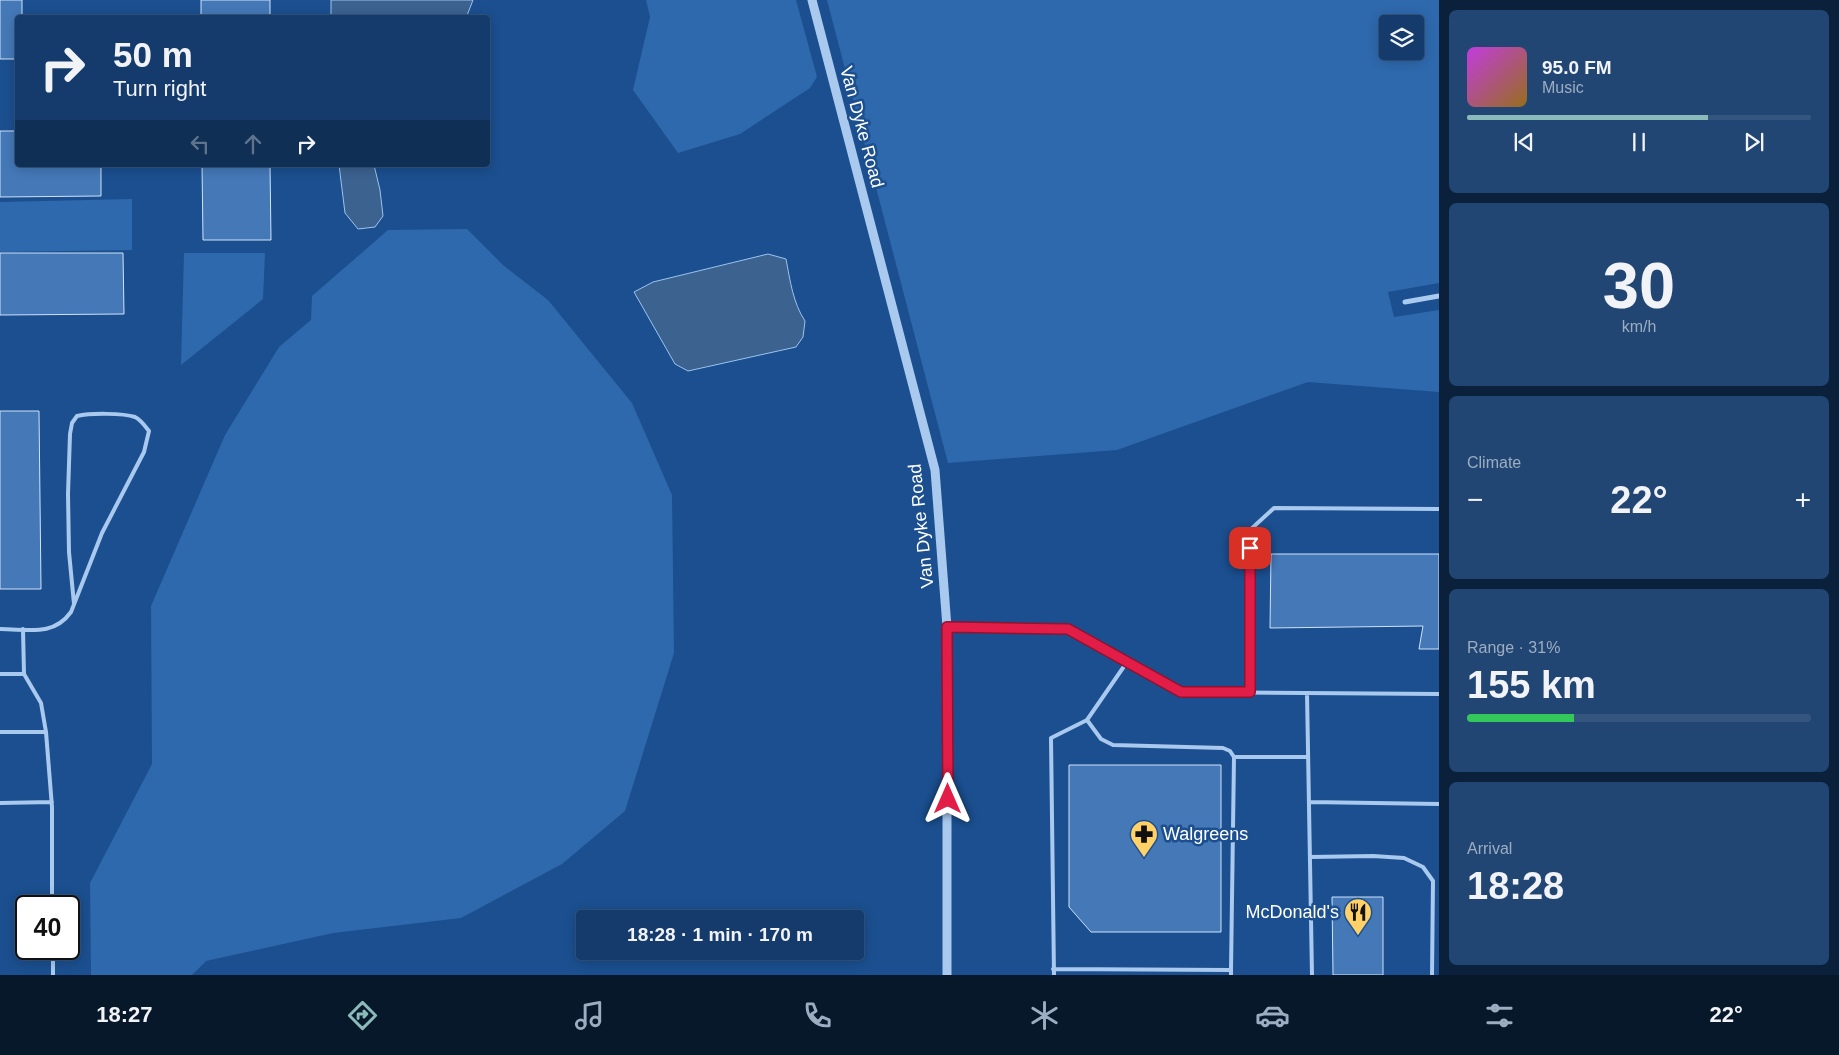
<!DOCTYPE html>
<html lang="en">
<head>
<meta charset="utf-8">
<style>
	body { margin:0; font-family:Helvetica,sans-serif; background:#214673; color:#f1f3f6; height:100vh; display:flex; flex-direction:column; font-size:19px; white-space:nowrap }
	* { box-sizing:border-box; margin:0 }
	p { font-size:16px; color:#9dadc1 }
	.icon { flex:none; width:28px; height:28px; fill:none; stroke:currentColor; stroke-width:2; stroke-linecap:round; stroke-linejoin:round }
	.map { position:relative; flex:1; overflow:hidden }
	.panel { display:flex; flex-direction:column; gap:10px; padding:10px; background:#0b203b; width:400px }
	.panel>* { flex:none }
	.banner { position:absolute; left:15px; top:15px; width:475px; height:152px; border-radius:5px; box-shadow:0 2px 12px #0003,0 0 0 1px #33557e; background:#143b6b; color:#f1f3f6; overflow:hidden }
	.buttons { position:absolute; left:1379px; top:15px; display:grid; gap:10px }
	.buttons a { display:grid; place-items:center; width:45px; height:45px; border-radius:5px; background:#143b6b; box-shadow:0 2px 12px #0003,0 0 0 1px #33557e; font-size:25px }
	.speed { position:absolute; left:15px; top:895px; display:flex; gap:10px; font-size:25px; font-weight:700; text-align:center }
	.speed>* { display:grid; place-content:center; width:65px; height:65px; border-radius:50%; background:#143b6b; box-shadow:0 2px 12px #0003,0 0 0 1px #33557e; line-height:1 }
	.speed .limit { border:2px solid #111; border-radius:8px; background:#fff; color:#111 }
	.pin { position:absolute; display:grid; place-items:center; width:42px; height:42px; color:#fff; margin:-21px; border-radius:10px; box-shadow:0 2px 8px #0006 }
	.me { position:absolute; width:55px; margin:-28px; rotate:0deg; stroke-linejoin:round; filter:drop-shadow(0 0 4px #0008) }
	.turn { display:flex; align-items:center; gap:18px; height:105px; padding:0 15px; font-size:22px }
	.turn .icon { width:65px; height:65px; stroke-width:2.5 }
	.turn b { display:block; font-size:35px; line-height:42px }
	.lanes { display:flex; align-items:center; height:48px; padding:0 15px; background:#0003; justify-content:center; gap:25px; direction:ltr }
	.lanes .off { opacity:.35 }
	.big { font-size:38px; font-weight:800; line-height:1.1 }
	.panel .tile { flex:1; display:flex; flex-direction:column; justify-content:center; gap:8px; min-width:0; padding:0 18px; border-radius:8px; background:#214673 }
	.panel .dial { align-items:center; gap:0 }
	.dial b { font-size:65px; line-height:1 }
	.song { display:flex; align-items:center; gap:15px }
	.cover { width:60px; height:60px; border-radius:8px; background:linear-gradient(135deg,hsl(290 70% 55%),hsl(40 70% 35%)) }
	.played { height:5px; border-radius:2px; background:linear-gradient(90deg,#8bbbb9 70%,#33557e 70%) }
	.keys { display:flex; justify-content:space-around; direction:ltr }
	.heat { display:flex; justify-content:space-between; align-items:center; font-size:28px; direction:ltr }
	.charge { height:8px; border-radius:4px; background:linear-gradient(90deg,#34c759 31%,#33557e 0) }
	.trip { position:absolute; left:576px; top:910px; width:288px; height:50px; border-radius:5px; background:#143b6b; box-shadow:0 2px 12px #0003,0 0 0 1px #33557e; font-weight:800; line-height:50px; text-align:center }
	.tabs { display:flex; height:80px; justify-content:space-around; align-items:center; background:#08182b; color:#9dadc1 }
	.tabs .icon { width:35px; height:35px }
	.tabs .selected { color:#8bbbb9 }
	.tabs b { font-size:22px; color:#f1f3f6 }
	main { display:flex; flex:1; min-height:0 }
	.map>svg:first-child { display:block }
	.green { fill:#2e69ad; fill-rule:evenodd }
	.water { fill:#3c6290; stroke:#9cc4f0 }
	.building { fill:#4478b7; stroke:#cfe3fa }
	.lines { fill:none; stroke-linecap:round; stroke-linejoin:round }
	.service { stroke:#a9c9ee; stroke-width:4 }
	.minor { stroke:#a9c9ee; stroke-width:5 }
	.tertiary { stroke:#a9c9ee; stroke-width:9 }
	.route-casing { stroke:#92132f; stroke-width:12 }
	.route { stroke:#e11d48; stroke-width:9 }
	.labels { text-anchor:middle; stroke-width:5; stroke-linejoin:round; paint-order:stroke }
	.street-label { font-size:18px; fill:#fff; stroke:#1b4f8f }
	.poi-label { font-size:18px; fill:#fff; stroke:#1b4f8f; text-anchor:start }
</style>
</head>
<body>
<main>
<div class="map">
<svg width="1439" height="975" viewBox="0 0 1439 975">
	<rect width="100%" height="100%" fill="#1b4f8f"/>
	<!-- green -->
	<path class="green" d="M646,0H796L817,77L810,88L740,134L678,153L633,90L650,17Z
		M827,0H1439V283L1388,292L1394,317L1439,310V392L1308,382L1117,450L948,463ZM1388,24H1415V51H1388Z
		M132,199V250L0,252V202Z
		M467,229L503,265L548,300L632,403L672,495L674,653L625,811L562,864L461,918L333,933L206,961L192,975H91L90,883L152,764L151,606L225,435L279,347L311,320L312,296L388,230Z
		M184,253H265L263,299L181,365Z"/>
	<!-- water -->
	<path class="water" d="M331,0H473L466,18L331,17Z
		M339,165H374L380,190L383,216L375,227L358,229L345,213Z
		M768,254L786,259C790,280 793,303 805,321L803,337L796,347L688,371L675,364L634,292L653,282Z"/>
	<!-- building -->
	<path class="building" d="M0,0H22V18H18V59H0Z
		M201,0H270V18H201Z
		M0,131H18V165H101V196L0,197Z
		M202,165H270L271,240H203Z
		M0,253H123L124,314L0,315Z
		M0,411H39L41,589H0Z
		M1271,554H1439V649H1419L1423,626L1270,628Z
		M1069,765H1221V932H1091L1069,907Z
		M1332,897H1383V975H1333Z"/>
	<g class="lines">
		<!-- service -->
		<path class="service" d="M947,627L1068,629L1181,692L1439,694
			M0,629C28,629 53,637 71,612L102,533L144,452L149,431C145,426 141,420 135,417C123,413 90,413 77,416L72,423L70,434L68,494L69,552L74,604
			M23,629L24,674L41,703L46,732L52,807V906
			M0,674H24
			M1250,692V530L1274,508L1439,509
			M1307,693L1312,975
			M1087,720L1101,739L1113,745L1223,748L1230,751L1234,757L1231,970
			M0,732H46
			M1234,757H1308
			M1309,802L1439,804
			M0,803L52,802
			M1310,857L1373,856L1404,858L1423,867L1433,881L1432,975
			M53,949V975
			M1053,969L1231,970V975
			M1054,975L1051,738L1087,720L1127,662"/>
		<!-- minor -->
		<path class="minor" d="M1405,302L1439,296"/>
		<!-- tertiary -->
		<path class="tertiary" d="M812,0L935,470L947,627V975"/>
	</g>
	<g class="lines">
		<!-- route casing -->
		<g class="route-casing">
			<path id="route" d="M948,799L947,627L1068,629L1181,692H1250V548"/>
		</g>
		<!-- route -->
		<use href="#route" class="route"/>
	</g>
	<!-- icons -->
	<defs>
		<g id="pharmacy-pin" transform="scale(1.4375)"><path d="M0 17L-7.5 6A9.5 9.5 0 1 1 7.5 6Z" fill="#ffd166" stroke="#1b4f8f"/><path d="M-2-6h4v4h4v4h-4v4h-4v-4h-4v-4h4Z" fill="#111"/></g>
		<g id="restaurant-pin" transform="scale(1.4375)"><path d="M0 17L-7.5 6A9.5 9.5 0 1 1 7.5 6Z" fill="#ffd166" stroke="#1b4f8f"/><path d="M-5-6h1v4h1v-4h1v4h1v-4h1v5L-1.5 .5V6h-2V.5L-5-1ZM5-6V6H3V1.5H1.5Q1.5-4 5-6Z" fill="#111"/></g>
	</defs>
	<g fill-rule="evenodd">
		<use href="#pharmacy-pin" x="1144" y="834"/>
		<use href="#restaurant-pin" x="1358" y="912"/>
	</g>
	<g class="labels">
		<!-- street labels -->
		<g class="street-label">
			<text transform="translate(862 127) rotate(75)" y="6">Van Dyke Road</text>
			<text transform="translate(921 526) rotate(-96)" y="6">Van Dyke Road</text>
		</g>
		<!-- poi labels -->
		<g class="poi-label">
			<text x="1163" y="840">Walgreens</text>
			<text x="1339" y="918" text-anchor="end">McDonald's</text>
		</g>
	</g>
</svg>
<div class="buttons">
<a><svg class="icon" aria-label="layers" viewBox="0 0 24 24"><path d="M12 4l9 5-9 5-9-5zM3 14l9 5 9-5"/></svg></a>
</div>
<div class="speed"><div class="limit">40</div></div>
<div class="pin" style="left:1250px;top:548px;background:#d93025"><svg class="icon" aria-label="arrive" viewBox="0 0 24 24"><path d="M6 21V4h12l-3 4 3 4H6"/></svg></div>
<svg class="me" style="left:948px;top:799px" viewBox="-20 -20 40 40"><path d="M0-17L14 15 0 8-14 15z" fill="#e11d48" stroke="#fff" stroke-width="4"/></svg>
<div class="trip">18:28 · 1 min · 170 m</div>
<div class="banner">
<div class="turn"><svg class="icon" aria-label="right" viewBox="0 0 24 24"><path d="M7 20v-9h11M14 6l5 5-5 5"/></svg><div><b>50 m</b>Turn right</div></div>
<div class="lanes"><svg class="icon off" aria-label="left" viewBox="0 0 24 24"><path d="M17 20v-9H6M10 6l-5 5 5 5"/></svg><svg class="icon off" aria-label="ahead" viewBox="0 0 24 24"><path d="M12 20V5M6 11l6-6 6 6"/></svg><svg class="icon" aria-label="right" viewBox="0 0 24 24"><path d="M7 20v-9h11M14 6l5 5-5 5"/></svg></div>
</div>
</div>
<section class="panel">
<div class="tile">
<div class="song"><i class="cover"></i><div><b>95.0 FM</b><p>Music</p></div></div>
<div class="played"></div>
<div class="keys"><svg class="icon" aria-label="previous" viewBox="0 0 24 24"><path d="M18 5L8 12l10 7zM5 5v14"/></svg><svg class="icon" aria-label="pause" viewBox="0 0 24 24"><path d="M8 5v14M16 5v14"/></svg><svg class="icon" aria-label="next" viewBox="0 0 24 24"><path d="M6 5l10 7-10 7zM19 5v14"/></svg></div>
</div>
<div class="tile dial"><b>30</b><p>km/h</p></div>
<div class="tile"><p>Climate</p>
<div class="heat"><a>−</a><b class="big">22°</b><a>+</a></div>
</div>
<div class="tile"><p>Range · 31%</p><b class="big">155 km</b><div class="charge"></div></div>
<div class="tile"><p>Arrival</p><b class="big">18:28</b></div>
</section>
</main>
<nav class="tabs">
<b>18:27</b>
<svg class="icon selected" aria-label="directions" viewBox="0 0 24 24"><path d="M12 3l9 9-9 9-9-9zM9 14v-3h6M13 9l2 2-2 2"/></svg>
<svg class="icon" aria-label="music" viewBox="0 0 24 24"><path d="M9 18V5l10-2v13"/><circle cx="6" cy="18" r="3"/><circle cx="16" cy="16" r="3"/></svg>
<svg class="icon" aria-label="phone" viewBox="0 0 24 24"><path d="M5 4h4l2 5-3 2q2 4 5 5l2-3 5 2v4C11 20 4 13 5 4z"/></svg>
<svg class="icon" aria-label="climate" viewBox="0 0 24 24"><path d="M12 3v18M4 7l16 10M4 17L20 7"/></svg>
<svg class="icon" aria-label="car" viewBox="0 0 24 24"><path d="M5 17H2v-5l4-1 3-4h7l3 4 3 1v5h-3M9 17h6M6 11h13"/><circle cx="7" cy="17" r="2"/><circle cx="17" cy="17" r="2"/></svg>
<svg class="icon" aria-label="filters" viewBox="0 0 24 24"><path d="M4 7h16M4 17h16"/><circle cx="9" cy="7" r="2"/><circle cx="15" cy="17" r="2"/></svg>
<b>22°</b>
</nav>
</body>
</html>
